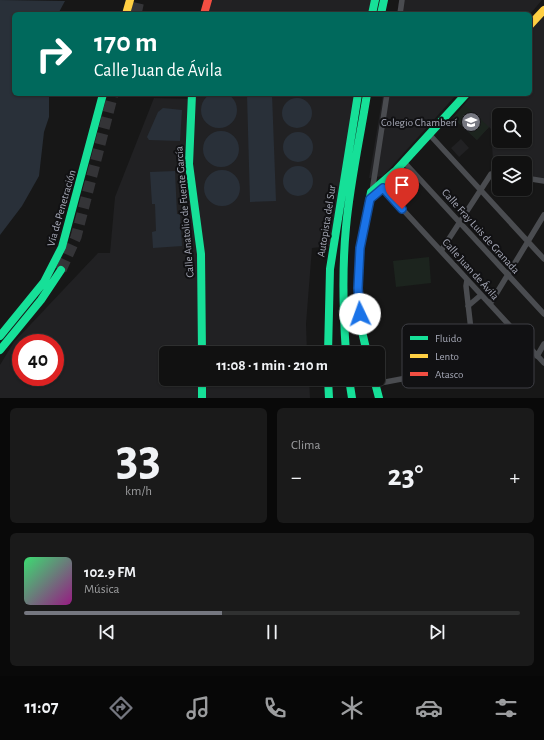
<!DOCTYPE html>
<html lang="es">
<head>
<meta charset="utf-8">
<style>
	body { margin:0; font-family:"Alegreya Sans",sans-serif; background:#1a1a1a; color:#f1f3f6; height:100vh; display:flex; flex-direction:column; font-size:15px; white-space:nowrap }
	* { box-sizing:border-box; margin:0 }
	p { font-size:13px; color:#9c9d9f }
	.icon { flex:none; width:22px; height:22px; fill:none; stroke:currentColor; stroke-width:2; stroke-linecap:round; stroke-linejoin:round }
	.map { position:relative; height:398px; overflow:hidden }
	.details { display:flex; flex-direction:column; gap:10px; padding:10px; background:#090909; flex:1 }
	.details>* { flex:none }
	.guide { position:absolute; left:12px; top:12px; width:520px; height:84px; border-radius:6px; box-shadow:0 1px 3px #0004,0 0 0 1px #303131; background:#00695c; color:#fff; overflow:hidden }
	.controls { position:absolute; left:492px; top:108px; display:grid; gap:8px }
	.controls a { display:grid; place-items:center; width:40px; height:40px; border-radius:6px; background:#111; box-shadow:0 1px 3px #0004,0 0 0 1px #303131; font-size:20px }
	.speed { position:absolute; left:12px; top:334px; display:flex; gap:8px; font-size:20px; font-weight:700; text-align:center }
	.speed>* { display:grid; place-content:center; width:52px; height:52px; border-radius:50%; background:#111; box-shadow:0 1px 3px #0004,0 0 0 1px #303131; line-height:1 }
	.speed .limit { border:6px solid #d22; background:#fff; color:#111 }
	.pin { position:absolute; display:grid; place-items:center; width:34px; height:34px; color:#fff; margin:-41px -17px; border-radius:50% 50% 50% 0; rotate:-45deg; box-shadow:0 0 4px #0007 }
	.pin .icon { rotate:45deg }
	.me { position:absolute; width:44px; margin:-22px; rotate:357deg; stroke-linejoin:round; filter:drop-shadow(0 0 3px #0008) }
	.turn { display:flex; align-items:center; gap:14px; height:84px; padding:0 16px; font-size:18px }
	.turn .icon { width:52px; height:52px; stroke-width:2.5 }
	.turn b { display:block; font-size:28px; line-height:34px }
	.big { font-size:30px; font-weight:700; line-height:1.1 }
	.details .widget { flex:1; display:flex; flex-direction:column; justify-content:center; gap:6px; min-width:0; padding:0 14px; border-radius:6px; background:#1a1a1a }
	.details .dial { align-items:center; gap:0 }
	.dial b { font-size:52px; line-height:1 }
	.song { display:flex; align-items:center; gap:12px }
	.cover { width:48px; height:48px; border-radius:6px; background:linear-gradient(135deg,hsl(140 70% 55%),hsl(310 70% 35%)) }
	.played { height:4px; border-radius:2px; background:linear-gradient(90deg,#757780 40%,#303131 40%) }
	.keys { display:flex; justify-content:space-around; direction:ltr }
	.heat { display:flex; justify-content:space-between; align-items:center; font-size:22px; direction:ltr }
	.details .tiles { flex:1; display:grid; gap:10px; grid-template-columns:1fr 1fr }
	.widget:last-child { grid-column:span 2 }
	.trip { position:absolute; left:159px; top:346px; width:226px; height:40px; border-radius:6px; background:#111; box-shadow:0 1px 3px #0004,0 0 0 1px #303131; font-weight:700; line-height:40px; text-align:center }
	.menu { display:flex; height:64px; justify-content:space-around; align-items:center; background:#070707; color:#9c9d9f }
	.menu .icon { width:28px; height:28px }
	.menu .active { color:#757780 }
	.menu b { font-size:18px; color:#f1f3f6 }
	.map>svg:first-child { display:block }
	.built { fill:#212123; fill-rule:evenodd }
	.green { fill:#1c241e }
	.water { fill:#293039 }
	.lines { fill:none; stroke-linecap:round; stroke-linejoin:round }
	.highway-tunnel { stroke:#343437; stroke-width:11; stroke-dasharray:11 5.5; stroke-linecap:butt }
	.street { stroke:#4a4c50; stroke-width:5.5 }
	.fast { stroke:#16e098; stroke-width:8 }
	.slow { stroke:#ffcf43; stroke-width:8 }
	.jam { stroke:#f24e42; stroke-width:8 }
	.route-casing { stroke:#114b97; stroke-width:10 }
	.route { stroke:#1a73e8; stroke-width:7 }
	.labels { text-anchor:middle; stroke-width:4; stroke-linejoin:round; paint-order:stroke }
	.poi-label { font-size:11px; fill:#a7aab8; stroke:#111113; text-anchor:end }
	.street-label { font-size:11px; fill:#a7aab8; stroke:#111113 }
	.key { fill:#111113; stroke:#3e3f45; stroke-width:1 }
	.key-label { font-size:11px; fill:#a7aab8 }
</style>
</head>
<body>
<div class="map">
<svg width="544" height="398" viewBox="0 0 544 398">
	<rect width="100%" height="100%" fill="#171717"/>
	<!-- built -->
	<path class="built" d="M211,0H372L369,14H208Z
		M399,0H542L530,14H397Z
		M544,15V182L525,180V163H499V177L494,176L491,129L489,127L477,140L453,118L473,94H530V31ZM499,115H525V141H499Z
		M195,94H355L330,246L312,248L306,324L307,353H166V379H309L310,398H0V365L14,342L98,253H110L115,197L154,98L195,99ZM21,343H55V377H21Z
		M383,94H457L383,176L369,178Z
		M461,139L469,148L459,157L451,148Z"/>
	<!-- green -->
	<path class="green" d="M465,105L489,127L477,140L453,118Z
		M429,257L431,283L396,287L393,261Z"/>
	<!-- water -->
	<path class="water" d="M0,0L65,1L58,14H14V94H49V117L44,132L39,176L22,206L0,235Z
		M201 110a18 18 0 1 1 36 0a18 18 0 1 1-36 0Z
		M247,94H272L276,201L250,202Z
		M282 113a15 15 0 1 1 30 0a15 15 0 1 1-30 0Z
		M163,108L182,110L180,141L149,140L147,137L158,112Z
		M203 149a18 18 0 1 1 36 0a18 18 0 1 1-36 0Z
		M283 147a15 15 0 1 1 30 0a15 15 0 1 1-30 0Z
		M283 181a15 15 0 1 1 30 0a15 15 0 1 1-30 0Z
		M204 188a18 18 0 1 1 36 0a18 18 0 1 1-36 0Z
		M175,171L177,214H180L182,246L153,248L152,232L156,231L155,204H152L150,172Z"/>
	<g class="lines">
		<!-- highway-tunnel -->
		<path class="highway-tunnel" d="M136,14L139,0
			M61,270L76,237L113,94"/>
		<!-- street -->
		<path class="street" d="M400,14L402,0
			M429,134L544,259
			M404,162L544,314
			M525,178L544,181
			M383,188L544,363
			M372,192L387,94
			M441,251L491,174L499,175
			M490,304L544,215
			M468,306L481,295
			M537,356L544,344
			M375,384L475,365L466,286L467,280"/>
		<!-- fast -->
		<path class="fast" d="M372,14L375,0
			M381,14L384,0
			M192,94L189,164L201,254L202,353
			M391,176L466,94
			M0,336L44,282L62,247L103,94
			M0,350L41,300L61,270
			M328,353L330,269L358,94
			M346,353C343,311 342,269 346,227C350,183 360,138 367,94
			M367,353L361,327L358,288L360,248L371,192L394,172
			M202,379V398
			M328,379L329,398
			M349,379L352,398
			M374,379L379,398"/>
		<!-- slow -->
		<path class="slow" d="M126,14L130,0
			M530,25L544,10"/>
		<!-- jam -->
		<path class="jam" d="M204,14L208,0"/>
	</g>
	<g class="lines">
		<!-- route casing -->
		<g class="route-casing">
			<path id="route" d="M360,314L358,288L360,248L370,199L383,188L402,209"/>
		</g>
		<!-- route -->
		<use href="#route" class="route"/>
	</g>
	<!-- icons -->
	<defs>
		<g id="school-disc" transform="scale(1)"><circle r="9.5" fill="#757780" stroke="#111113"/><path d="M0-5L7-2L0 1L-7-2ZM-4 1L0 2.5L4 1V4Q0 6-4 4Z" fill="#fff"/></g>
	</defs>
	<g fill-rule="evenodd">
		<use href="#school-disc" x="471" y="122"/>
	</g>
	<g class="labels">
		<!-- poi labels -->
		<g class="poi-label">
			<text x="457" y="126">Colegio Chamberí</text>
		</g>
		<!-- street labels -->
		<g class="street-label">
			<text transform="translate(61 208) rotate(-74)" y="4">Vía de Penetración</text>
			<text transform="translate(184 212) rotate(-95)" y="4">Calle Anatolio de Fuente García</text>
			<text transform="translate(326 221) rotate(-81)" y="4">Autopista del Sur</text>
			<text transform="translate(481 231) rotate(48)" y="4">Calle Fray Luis de Granada</text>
			<text transform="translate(471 269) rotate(48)" y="4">Calle Juan de Ávila</text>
		</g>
	</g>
	<!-- legend -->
	<rect x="402" y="324" width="132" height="64" rx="6" class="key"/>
	<rect x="410" y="336" width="18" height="4" fill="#16e098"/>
	<rect x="410" y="354" width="18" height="4" fill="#ffcf43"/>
	<rect x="410" y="372" width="18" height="4" fill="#f24e42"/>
	<g class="key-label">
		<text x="435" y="342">Fluido</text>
		<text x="435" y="360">Lento</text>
		<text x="435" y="378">Atasco</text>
	</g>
</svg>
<div class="controls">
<a><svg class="icon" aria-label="search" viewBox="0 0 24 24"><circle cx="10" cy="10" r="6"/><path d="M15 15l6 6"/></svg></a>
<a><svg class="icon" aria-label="layers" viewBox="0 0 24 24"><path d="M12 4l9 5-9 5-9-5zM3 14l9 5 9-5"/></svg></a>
</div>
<div class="speed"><div class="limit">40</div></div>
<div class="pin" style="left:402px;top:209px;background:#d93025"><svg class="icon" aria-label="arrive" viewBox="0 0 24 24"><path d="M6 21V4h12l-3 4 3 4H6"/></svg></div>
<svg class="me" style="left:360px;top:314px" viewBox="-20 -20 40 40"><circle r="19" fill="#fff"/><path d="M0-13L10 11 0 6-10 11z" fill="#1a73e8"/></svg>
<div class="trip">11:08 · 1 min · 210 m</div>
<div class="guide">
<div class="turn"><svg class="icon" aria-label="right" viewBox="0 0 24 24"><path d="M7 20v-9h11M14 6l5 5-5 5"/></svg><div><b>170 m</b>Calle Juan de Ávila</div></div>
</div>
</div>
<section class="details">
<div class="tiles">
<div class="widget dial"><b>33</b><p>km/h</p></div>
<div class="widget"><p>Clima</p>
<div class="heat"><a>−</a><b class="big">23°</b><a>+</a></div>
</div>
<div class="widget">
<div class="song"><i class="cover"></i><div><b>102.9 FM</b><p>Música</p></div></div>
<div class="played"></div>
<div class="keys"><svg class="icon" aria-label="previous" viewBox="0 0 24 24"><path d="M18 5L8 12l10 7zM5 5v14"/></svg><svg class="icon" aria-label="pause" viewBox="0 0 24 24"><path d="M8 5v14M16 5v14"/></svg><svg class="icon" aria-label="next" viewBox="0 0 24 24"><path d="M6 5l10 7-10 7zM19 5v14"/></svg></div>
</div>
</div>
</section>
<nav class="menu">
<b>11:07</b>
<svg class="icon active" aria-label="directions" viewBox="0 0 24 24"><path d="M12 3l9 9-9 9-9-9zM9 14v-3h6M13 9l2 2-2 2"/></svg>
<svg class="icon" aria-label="music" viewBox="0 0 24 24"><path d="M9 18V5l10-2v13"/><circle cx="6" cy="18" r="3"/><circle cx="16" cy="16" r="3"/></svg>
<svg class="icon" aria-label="phone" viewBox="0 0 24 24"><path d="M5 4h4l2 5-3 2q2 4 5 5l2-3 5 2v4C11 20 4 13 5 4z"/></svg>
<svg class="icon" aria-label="climate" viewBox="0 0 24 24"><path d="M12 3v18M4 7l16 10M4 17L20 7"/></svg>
<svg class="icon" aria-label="car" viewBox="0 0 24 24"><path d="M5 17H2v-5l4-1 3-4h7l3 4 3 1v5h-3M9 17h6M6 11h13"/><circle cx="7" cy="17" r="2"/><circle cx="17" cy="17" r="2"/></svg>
<svg class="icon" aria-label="filters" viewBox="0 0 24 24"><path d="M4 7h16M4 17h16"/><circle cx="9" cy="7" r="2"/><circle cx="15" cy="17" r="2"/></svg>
</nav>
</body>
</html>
